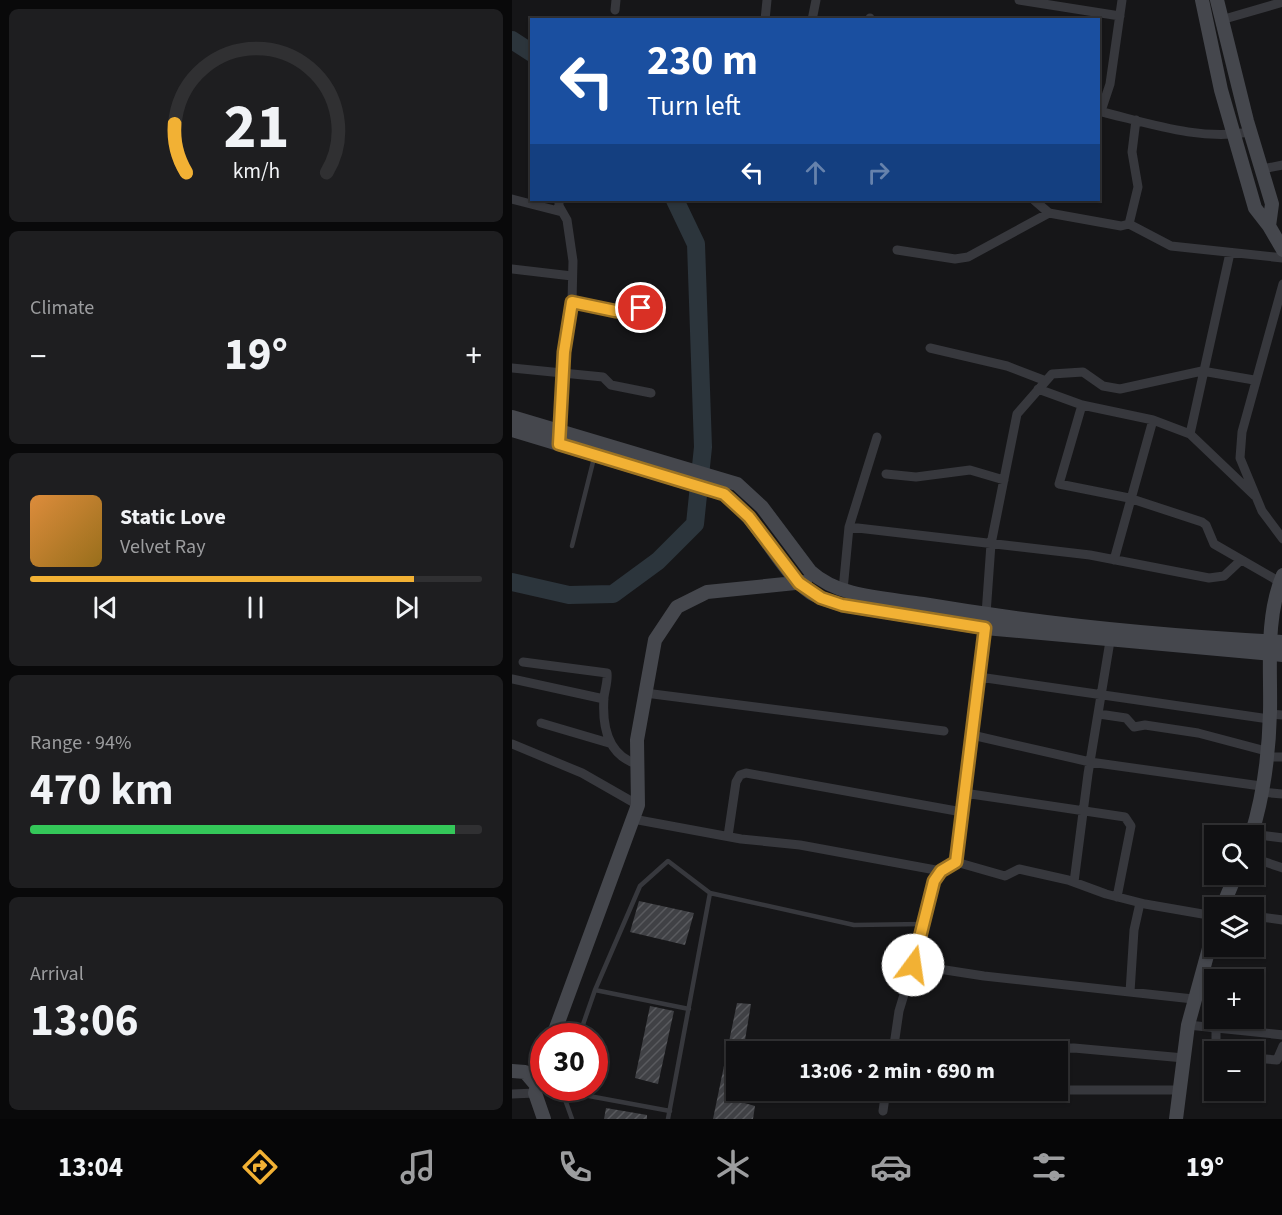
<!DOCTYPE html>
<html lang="en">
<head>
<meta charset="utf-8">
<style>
	body { margin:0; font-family:"Source Sans 3",sans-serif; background:#1e1e20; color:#f1f3f6; height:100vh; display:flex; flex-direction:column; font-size:22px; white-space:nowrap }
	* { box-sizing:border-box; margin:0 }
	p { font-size:20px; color:#9c9d9f }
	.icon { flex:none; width:33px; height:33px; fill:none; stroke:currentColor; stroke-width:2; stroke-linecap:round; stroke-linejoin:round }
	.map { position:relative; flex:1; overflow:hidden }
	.side { display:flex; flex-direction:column; gap:9px; padding:9px; background:#09090a; width:512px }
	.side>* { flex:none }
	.guide { position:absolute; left:18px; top:18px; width:570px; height:183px; border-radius:0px; box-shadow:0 2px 4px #0004,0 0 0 2px #303032; background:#1a4fa0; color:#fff; overflow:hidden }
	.fabs { position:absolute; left:692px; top:825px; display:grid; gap:12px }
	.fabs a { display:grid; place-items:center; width:60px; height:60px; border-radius:0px; background:#101012; box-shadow:0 2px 4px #0004,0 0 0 2px #303032; font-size:30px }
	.speed { position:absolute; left:18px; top:1023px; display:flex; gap:12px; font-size:30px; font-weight:700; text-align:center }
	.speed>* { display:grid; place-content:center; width:78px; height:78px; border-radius:50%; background:#101012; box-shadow:0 2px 4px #0004,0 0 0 2px #303032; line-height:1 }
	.speed .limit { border:9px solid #d22; background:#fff; color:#111 }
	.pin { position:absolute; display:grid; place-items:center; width:51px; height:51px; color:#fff; margin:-26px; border:3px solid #fff; border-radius:50%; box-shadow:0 2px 6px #0007 }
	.me { position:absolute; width:66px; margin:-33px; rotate:14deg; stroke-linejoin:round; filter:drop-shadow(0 0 4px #0008) }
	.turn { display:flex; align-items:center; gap:21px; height:126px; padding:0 18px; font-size:27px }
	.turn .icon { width:78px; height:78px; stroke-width:2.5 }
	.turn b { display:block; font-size:42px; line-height:51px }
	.lanes { display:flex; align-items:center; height:57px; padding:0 18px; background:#0003; justify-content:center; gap:30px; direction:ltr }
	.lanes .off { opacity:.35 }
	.big { font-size:45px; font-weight:700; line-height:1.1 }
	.side .tile { flex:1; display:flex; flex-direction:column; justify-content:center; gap:9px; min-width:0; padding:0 21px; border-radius:9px; background:#1e1e20 }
	.side .dial { align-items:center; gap:0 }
	.dial svg { height:156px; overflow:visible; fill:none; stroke:#303032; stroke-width:7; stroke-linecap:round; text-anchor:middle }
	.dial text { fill:#f1f3f6; stroke:none }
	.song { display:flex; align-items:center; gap:18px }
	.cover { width:72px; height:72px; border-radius:9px; background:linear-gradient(135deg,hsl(30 70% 55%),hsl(40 70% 35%)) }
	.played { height:6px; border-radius:3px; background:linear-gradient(90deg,#f2b134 85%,#303032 85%) }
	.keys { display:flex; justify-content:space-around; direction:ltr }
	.heat { display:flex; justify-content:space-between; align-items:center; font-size:33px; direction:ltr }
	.charge { height:9px; border-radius:4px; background:linear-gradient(90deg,#34c759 94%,#303032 0) }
	.trip { position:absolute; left:214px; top:1041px; width:342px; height:60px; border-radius:0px; background:#101012; box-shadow:0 2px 4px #0004,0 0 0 2px #303032; font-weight:700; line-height:60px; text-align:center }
	.tabs { display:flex; height:96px; justify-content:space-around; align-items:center; background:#060607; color:#9c9d9f }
	.tabs .icon { width:42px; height:42px }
	.tabs .active { color:#f2b134 }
	.tabs b { font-size:27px; color:#f1f3f6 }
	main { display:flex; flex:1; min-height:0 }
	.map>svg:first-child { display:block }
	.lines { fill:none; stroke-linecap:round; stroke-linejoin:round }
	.river { stroke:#2c353c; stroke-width:18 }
	.building { fill:url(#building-hatch) }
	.lane { stroke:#37383d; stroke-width:4.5 }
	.street { stroke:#37383d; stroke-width:9 }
	.secondary { stroke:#45474d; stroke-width:14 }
	.route-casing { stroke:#9d7322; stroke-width:15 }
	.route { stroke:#f2b134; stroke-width:10 }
</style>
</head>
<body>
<main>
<section class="side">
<div class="tile dial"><svg viewBox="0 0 100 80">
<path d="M14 69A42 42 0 1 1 86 69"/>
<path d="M14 69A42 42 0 0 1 8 44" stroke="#f2b134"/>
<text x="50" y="56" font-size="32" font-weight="700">21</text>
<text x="50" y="72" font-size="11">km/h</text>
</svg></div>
<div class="tile"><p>Climate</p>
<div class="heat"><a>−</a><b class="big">19°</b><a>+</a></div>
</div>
<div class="tile">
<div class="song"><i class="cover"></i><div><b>Static Love</b><p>Velvet Ray</p></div></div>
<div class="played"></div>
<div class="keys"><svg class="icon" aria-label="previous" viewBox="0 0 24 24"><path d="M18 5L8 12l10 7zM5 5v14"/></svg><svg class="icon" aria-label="pause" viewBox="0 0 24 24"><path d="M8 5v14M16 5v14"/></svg><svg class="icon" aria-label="next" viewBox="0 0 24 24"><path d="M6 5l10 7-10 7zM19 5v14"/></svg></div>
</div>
<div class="tile"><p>Range · 94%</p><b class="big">470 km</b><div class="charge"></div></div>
<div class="tile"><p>Arrival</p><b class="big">13:06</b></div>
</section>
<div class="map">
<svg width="771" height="1119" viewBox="0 0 771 1119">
	<defs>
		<pattern id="building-hatch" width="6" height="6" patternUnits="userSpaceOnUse" patternTransform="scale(1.5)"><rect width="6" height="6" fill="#404145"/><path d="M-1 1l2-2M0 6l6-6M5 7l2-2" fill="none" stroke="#595a5e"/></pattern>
	</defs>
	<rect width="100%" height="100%" fill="#161618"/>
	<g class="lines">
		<!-- river -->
		<path class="river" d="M0,40L20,53
			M0,582L57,595L101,594L146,561L183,524L191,447L184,244L163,200"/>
	</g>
	<!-- building -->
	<path class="building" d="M127,901L182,913L173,945L118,932Z
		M225,1003L239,1004L231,1052H225L222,1100L243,1106L241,1119H201Z
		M138,1006L162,1011L146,1084L123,1078Z
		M94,1108L135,1115V1119H92Z"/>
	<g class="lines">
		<!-- lane -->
		<path class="lane" d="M60,546L82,458
			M83,990L177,1009
			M67,1036L83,990L128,886L156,861L198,893
			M51,1088L50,1091L60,1119
			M50,1091L158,1111
			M156,1119L198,893L342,925L411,924"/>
		<!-- street -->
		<path class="street" d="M507,0L608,16
			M103,10L104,0
			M253,20L255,0
			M300,20L304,0
			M358,20V18
			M709,20L771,2
			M586,111C637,123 686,141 738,132
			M589,111L598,84L610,0
			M750,169L771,165
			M0,199L50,212
			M47,200V206L55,220L61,261L60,302L52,352L48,437
			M522,200L537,213L609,226L617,224L626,187L620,152L624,120
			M617,224L659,246L771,258
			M385,250L443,259L456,257L537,213
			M0,269L60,276
			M771,284L730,432L728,458L750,511L771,539
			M60,302L103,311L125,312L129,308L144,309
			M418,348L495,366L534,381
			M0,368L91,377L99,385L139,393
			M526,389L570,405L641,420L678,434L743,496
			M570,405L547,484L617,498L690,522L694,525L702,544L768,582
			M678,434L718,253
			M374,474L404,477L458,470L492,480
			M337,527L578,555L697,578L712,576L728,561
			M602,560L641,420
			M331,590L337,527L365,437
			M11,662L95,673C96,681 93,689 92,697C90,725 95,755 125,764
			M467,677L757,719
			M0,679L92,699
			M133,693L432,731
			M587,714L614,718L622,727L633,725L686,733L754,751
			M758,714L771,715
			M29,723L97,743
			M460,735L578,762L749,786
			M0,744L70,773L126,805
			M753,757H771
			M748,792L771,794
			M452,793L613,817L619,826L605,897
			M121,819L229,839L288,845L429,871
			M739,834L771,838
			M216,836L224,782L228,775L234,773L450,812
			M741,858L771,868
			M444,862L473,628L479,544L505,414L540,374L571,372L591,386L608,389L690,371L742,380
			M562,882L576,774L599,635
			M741,916L771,920
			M618,992L622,930L628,903
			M681,999L472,976L401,965L422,881L429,871L444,862L493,876L507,869L556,880L594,894L633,904L702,916
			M676,1025L771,1035
			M429,1045L491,1049L562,1048L672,1058
			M381,1052L387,1011L401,965
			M704,1052V1028
			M741,1058L765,1060L771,1046
			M518,1090H543
			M546,1090H668
			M0,1094L23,1093
			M371,1111L374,1090"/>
		<!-- secondary -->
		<path class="secondary" d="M690,0L709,90L743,208L757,226L771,250
			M705,0L735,121L760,204L757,226
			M0,417L225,484L250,507L298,571C327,598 374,598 411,604C529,624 650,636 771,642
			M0,430L212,494C249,521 267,571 299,593C309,599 319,601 330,605L473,628L771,655
			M739,836C751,798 757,752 758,712C759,667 753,618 771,575
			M710,908L724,874
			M41,1036L126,805L125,740L143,640L165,607L195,592L293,582
			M32,1063L23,1093L32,1119
			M0,1071L13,1072L24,1085
			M664,1119L676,1025L702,930"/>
	</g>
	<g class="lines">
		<!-- route casing -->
		<g class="route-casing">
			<path id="route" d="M129,308L125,312L103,311L60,302L52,352L47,444L212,494L237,517L287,583L309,598L330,605L473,628L444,862L429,871L422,881L401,965"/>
		</g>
		<!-- route -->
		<use href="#route" class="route"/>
	</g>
</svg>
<div class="fabs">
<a><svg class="icon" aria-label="search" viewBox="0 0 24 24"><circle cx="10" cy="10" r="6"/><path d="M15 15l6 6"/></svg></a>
<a><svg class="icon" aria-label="layers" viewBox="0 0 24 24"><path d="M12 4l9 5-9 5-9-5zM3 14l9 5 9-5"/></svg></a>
<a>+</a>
<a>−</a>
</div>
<div class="speed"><div class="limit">30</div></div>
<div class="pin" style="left:129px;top:308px;background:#d93025"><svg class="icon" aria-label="arrive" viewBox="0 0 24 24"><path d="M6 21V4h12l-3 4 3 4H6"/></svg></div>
<svg class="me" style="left:401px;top:965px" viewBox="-20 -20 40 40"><circle r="19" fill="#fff"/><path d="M0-13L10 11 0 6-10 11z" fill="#f2b134"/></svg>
<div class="trip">13:06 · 2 min · 690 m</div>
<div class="guide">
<div class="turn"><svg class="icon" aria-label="left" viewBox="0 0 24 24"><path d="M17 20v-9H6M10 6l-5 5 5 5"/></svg><div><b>230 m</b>Turn left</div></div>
<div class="lanes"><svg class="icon" aria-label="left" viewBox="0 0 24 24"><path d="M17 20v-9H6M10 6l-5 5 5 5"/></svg><svg class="icon off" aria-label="ahead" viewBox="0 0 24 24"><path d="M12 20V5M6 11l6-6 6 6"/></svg><svg class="icon off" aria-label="right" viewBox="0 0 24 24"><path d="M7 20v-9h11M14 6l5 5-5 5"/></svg></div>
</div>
</div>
</main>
<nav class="tabs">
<b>13:04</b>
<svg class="icon active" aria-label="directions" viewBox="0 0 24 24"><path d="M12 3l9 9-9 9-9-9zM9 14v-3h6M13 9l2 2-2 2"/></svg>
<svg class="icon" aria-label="music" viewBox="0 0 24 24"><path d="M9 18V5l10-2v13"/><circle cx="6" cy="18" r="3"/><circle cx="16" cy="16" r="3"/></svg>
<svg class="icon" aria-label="phone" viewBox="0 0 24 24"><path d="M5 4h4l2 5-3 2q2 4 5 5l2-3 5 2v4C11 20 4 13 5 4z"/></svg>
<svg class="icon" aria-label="climate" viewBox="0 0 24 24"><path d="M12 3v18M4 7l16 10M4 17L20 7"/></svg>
<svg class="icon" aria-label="car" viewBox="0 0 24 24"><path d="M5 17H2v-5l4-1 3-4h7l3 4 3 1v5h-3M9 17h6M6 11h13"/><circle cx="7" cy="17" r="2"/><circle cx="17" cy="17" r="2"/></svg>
<svg class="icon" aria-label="filters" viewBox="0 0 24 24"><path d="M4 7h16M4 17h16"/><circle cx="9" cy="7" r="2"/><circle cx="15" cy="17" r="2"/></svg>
<b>19°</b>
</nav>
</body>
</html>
